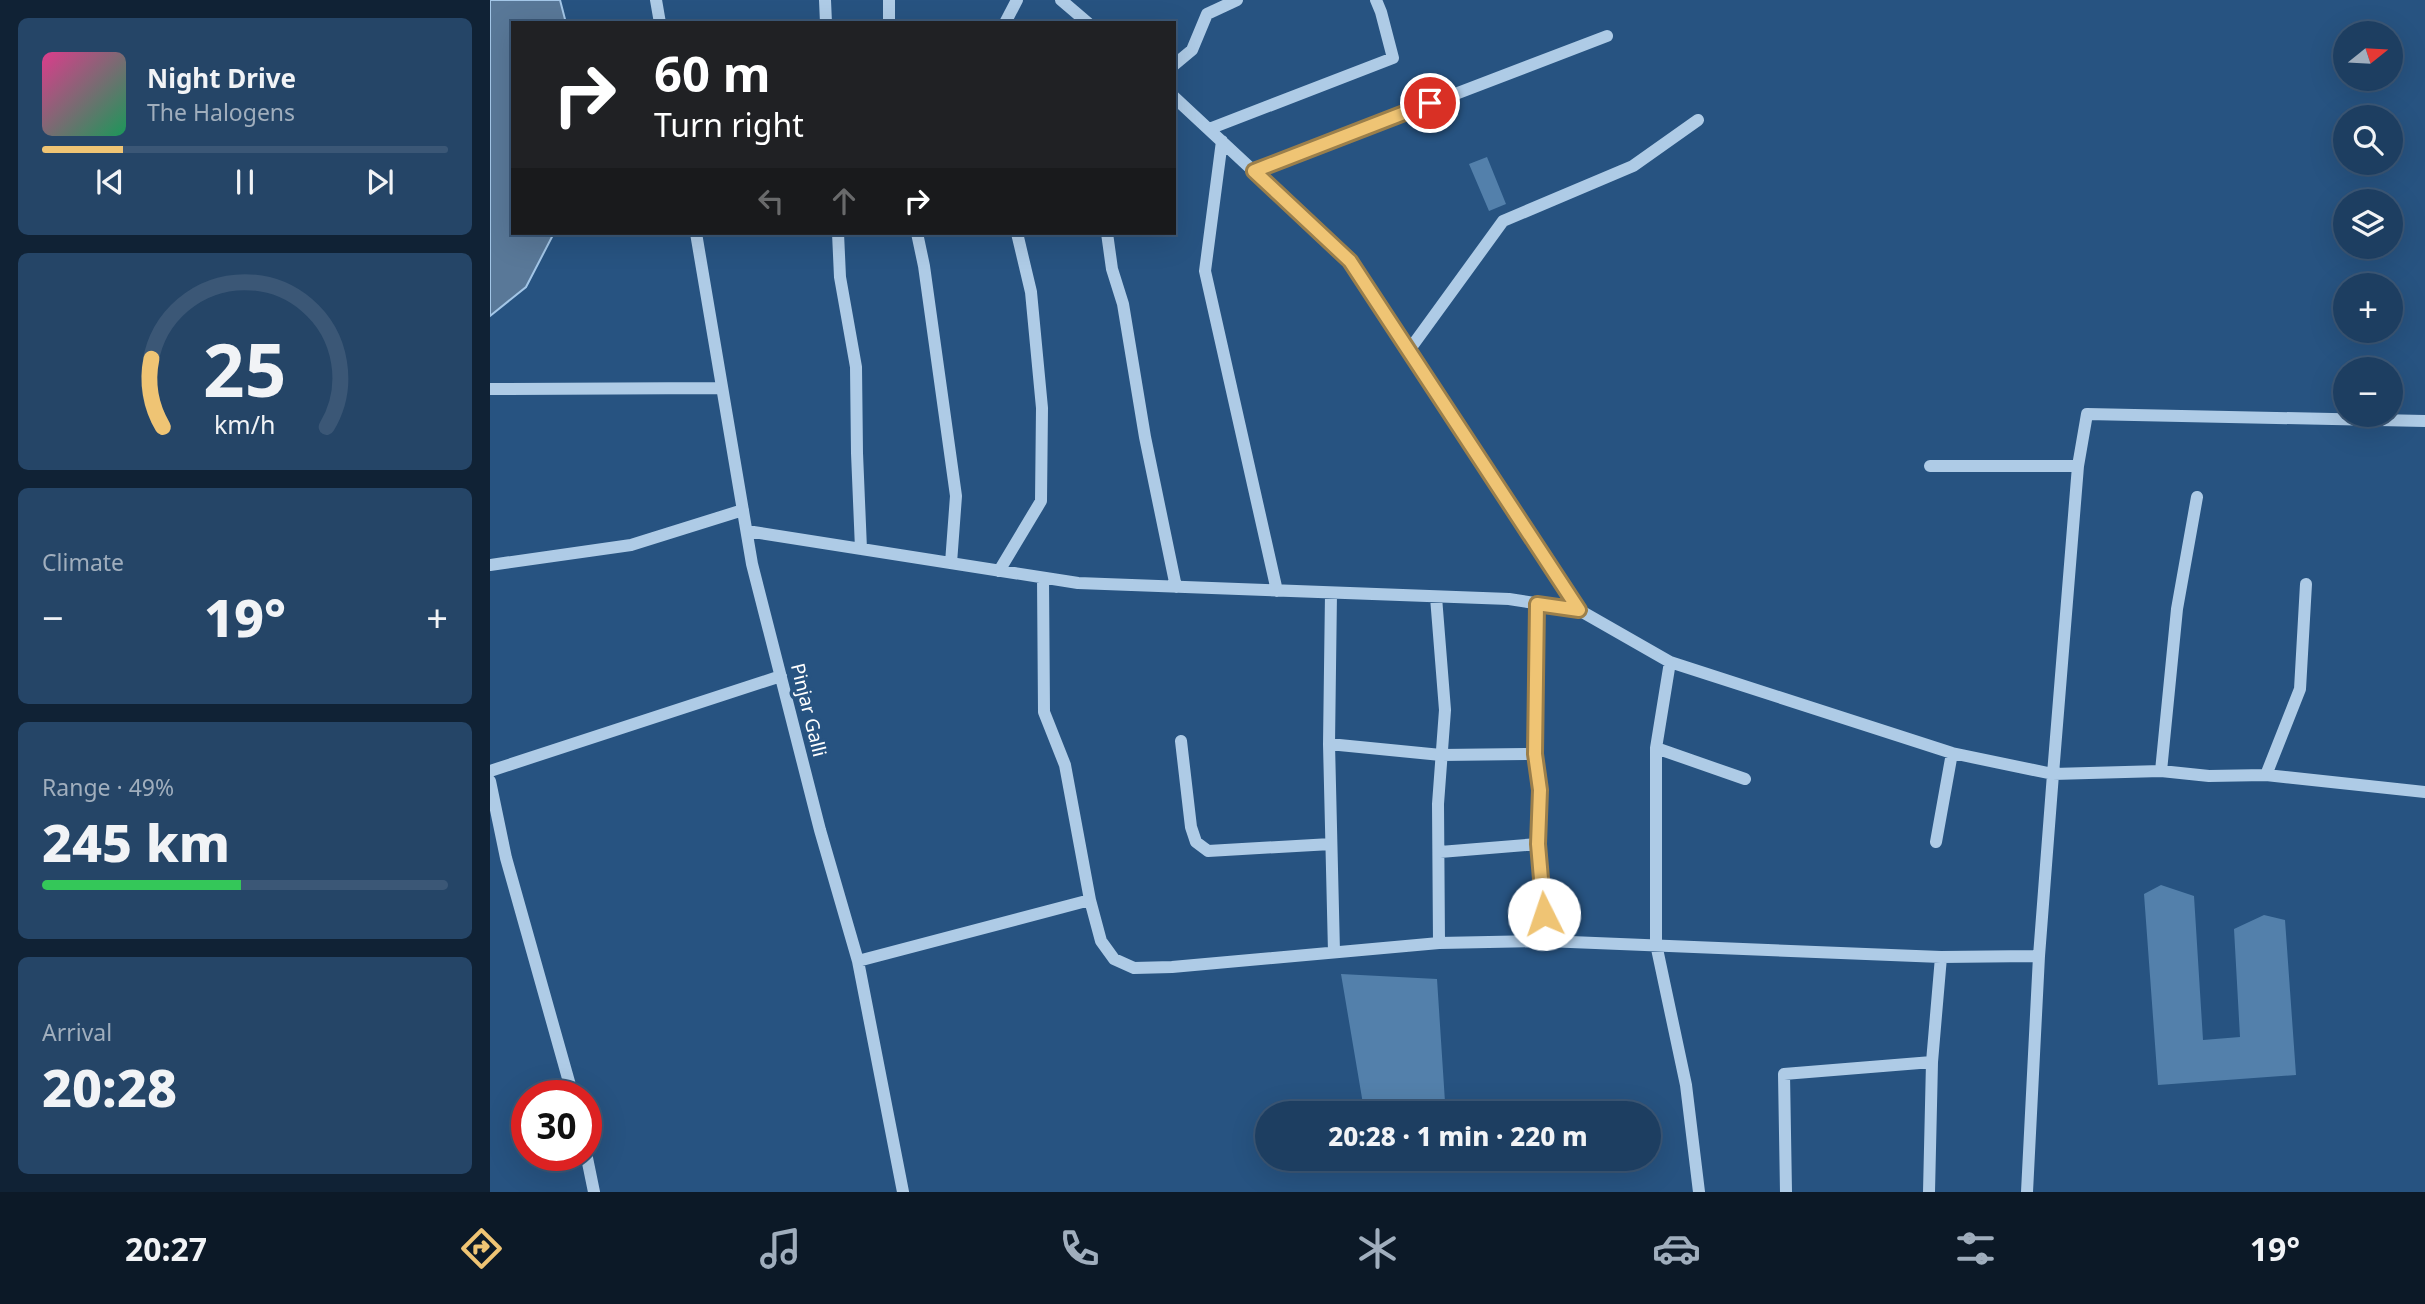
<!DOCTYPE html>
<html lang="en">
<head>
<meta charset="utf-8">
<style>
	body { margin:0; font-family:"Noto Sans",sans-serif; background:#254567; color:#f1f3f6; height:100vh; display:flex; flex-direction:column; font-size:26px; white-space:nowrap }
	* { box-sizing:border-box; margin:0 }
	p { font-size:23px; color:#a0aebd }
	.icon { flex:none; width:38px; height:38px; fill:none; stroke:currentColor; stroke-width:2; stroke-linecap:round; stroke-linejoin:round }
	.map { position:relative; flex:1; overflow:hidden }
	.drawer { display:flex; flex-direction:column; gap:18px; padding:18px; background:#102235; width:490px }
	.drawer>* { flex:none }
	.guide { position:absolute; left:21px; top:21px; width:665px; height:214px; border-radius:0px; box-shadow:0 7px 28px #0002,0 0 0 2px #3b5776; background:#202124; color:#fff; overflow:hidden }
	.needle { width:46px; rotate:72deg }
	.tools { position:absolute; left:1843px; top:21px; display:grid; gap:14px }
	.tools a { display:grid; place-items:center; width:70px; height:70px; border-radius:50%; background:#1d3e61; box-shadow:0 7px 28px #0002,0 0 0 2px #3b5776; font-size:35px }
	.speed { position:absolute; left:21px; top:1080px; display:flex; gap:14px; font-size:35px; font-weight:700; text-align:center }
	.speed>* { display:grid; place-content:center; width:91px; height:91px; border-radius:50%; background:#1d3e61; box-shadow:0 7px 28px #0002,0 0 0 2px #3b5776; line-height:1 }
	.speed .limit { border:10px solid #d22; background:#fff; color:#111 }
	.pin { position:absolute; display:grid; place-items:center; width:60px; height:60px; color:#fff; margin:-30px; border:4px solid #fff; border-radius:50%; box-shadow:0 2px 7px #0007 }
	.me { position:absolute; width:77px; margin:-38px; rotate:356deg; stroke-linejoin:round; filter:drop-shadow(0 0 5px #0008) }
	.turn { display:flex; align-items:center; gap:24px; height:147px; padding:0 28px; font-size:32px }
	.turn .icon { width:91px; height:91px; stroke-width:2.5 }
	.turn b { display:block; font-size:49px; line-height:60px }
	.lanes { display:flex; align-items:center; height:66px; padding:0 28px; background:#0003; justify-content:center; gap:35px; direction:ltr }
	.lanes .off { opacity:.35 }
	.big { font-size:52px; font-weight:800; line-height:1.1 }
	.drawer .widget { flex:1; display:flex; flex-direction:column; justify-content:center; gap:10px; min-width:0; padding:0 24px; border-radius:10px; background:#254567 }
	.drawer .dial { align-items:center; gap:0 }
	.dial svg { height:182px; overflow:visible; fill:none; stroke:#3b5776; stroke-width:7; stroke-linecap:round; text-anchor:middle }
	.dial text { fill:#f1f3f6; stroke:none }
	.song { display:flex; align-items:center; gap:21px }
	.cover { width:84px; height:84px; border-radius:10px; background:linear-gradient(135deg,hsl(330 70% 55%),hsl(150 70% 35%)) }
	.played { height:7px; border-radius:4px; background:linear-gradient(90deg,#efc474 20%,#3b5776 20%) }
	.keys { display:flex; justify-content:space-around; direction:ltr }
	.heat { display:flex; justify-content:space-between; align-items:center; font-size:38px; direction:ltr }
	.charge { height:10px; border-radius:5px; background:linear-gradient(90deg,#34c759 49%,#3b5776 0) }
	.trip { position:absolute; left:765px; top:1101px; width:406px; height:70px; border-radius:35px; background:#1d3e61; box-shadow:0 7px 28px #0002,0 0 0 2px #3b5776; font-weight:800; line-height:70px; text-align:center }
	.menu { display:flex; height:112px; justify-content:space-around; align-items:center; background:#0c1927; color:#a0aebd }
	.menu .icon { width:49px; height:49px }
	.menu .selected { color:#efc474 }
	.menu b { font-size:32px; color:#f1f3f6 }
	main { display:flex; flex:1; min-height:0 }
	.map>svg:first-child { display:block }
	.water { fill:#597898; stroke:#a3c6e7; stroke-width:2 }
	.building { fill:#5380ab }
	.lines { fill:none; stroke-linecap:round; stroke-linejoin:round }
	.minor { stroke:#aecbe6; stroke-width:12 }
	.route-casing { stroke:#9b7f4b; stroke-width:18 }
	.route { stroke:#efc474; stroke-width:12 }
	.labels { text-anchor:middle; stroke-width:7; stroke-linejoin:round; paint-order:stroke }
	.street-label { font-size:19px; fill:#fff; stroke:#275381 }
</style>
</head>
<body>
<main>
<section class="drawer">
<div class="widget">
<div class="song"><i class="cover"></i><div><b>Night Drive</b><p>The Halogens</p></div></div>
<div class="played"></div>
<div class="keys"><svg class="icon" aria-label="previous" viewBox="0 0 24 24"><path d="M18 5L8 12l10 7zM5 5v14"/></svg><svg class="icon" aria-label="pause" viewBox="0 0 24 24"><path d="M8 5v14M16 5v14"/></svg><svg class="icon" aria-label="next" viewBox="0 0 24 24"><path d="M6 5l10 7-10 7zM19 5v14"/></svg></div>
</div>
<div class="widget dial"><svg viewBox="0 0 100 80">
<path d="M14 69A42 42 0 1 1 86 69"/>
<path d="M14 69A42 42 0 0 1 9 39" stroke="#efc474"/>
<text x="50" y="56" font-size="32" font-weight="700">25</text>
<text x="50" y="72" font-size="11">km/h</text>
</svg></div>
<div class="widget"><p>Climate</p>
<div class="heat"><a>−</a><b class="big">19°</b><a>+</a></div>
</div>
<div class="widget"><p>Range · 49%</p><b class="big">245 km</b><div class="charge"></div></div>
<div class="widget"><p>Arrival</p><b class="big">20:28</b></div>
</section>
<div class="map">
<svg width="1935" height="1192" viewBox="0 0 1935 1192">
	<rect width="100%" height="100%" fill="#275381"/>
	<!-- water -->
	<path class="water" d="M0,0H70L76,23H23V233H64L36,287L0,316Z"/>
	<!-- building -->
	<path class="building" d="M997,157L1016,204L999,211L979,164Z
		M1671,885L1704,896L1713,1040L1750,1037L1744,929L1774,915L1795,920L1806,1075L1668,1085L1654,894Z
		M851,974L947,979L955,1102L873,1104Z"/>
	<g class="lines">
		<!-- minor -->
		<path class="minor" d="M166,0L170,23
			M335,0L336,23
			M399,0V23
			M571,0L598,23
			M515,23L527,0
			M684,65L702,50L717,14L747,0
			M684,97L860,261L1089,610
			M719,129L903,58L891,12L886,0
			M732,141L715,271L787,591
			M764,171L1117,36
			M206,233L262,564L330,830L368,961L413,1192
			M348,233L350,277L366,367L367,453L371,549
			M427,233L434,266L466,496L461,563
			M617,233L622,269L633,304L655,437L686,587
			M920,349L1013,221L1143,166L1208,120
			M0,389L232,388
			M1935,421L1597,414L1588,466L1563,774L1671,771L1719,776L1776,775L1935,792
			M1440,466H1588
			M257,531L588,583L1019,599L1089,610L1180,662L1462,753L1563,774L1549,956L1537,1192
			M0,565L141,545L253,510
			M509,571L551,501L552,408L541,292L527,233
			M553,578L554,712L575,765L600,900L611,941L624,959L644,968L682,967L949,943L1056,941L1451,957L1442,1062L1439,1192
			M841,593L839,744L844,952
			M946,597L955,710L948,804L949,943
			M1047,604L1045,754L1050,790L1048,844L1056,941
			M1180,662L1166,748V944L1196,1085L1209,1192
			M691,741L701,827L706,842L718,851L841,844
			M839,744L951,755L1045,754
			M1166,748L1255,779
			M0,771L291,676
			M1671,771L1687,609L1707,497
			M1776,775L1810,689L1816,584
			M0,781L16,858L83,1096
			M1446,842L1462,753
			M950,852L1048,844
			M1451,957L1549,956
			M368,961L600,900
			M96,1153L104,1192
			M1296,1192L1294,1074L1442,1062"/>
	</g>
	<g class="lines">
		<!-- route casing -->
		<g class="route-casing">
			<path id="route" d="M940,103L764,171L860,261L1089,610L1047,604L1045,754L1050,790L1048,844L1054,914"/>
		</g>
		<!-- route -->
		<use href="#route" class="route"/>
	</g>
	<g class="labels">
		<!-- street labels -->
		<g class="street-label">
			<text transform="translate(319 710) rotate(76)" y="7">Pinjar Galli</text>
		</g>
	</g>
</svg>
<div class="tools">
<a><svg class="needle" viewBox="-14 -14 28 28"><path d="M0-13l5 13h-10z" fill="#e53935"/><path d="M0 13l5-13h-10z" fill="#a0aebd"/></svg></a>
<a><svg class="icon" aria-label="search" viewBox="0 0 24 24"><circle cx="10" cy="10" r="6"/><path d="M15 15l6 6"/></svg></a>
<a><svg class="icon" aria-label="layers" viewBox="0 0 24 24"><path d="M12 4l9 5-9 5-9-5zM3 14l9 5 9-5"/></svg></a>
<a>+</a>
<a>−</a>
</div>
<div class="speed"><div class="limit">30</div></div>
<div class="pin" style="left:940px;top:103px;background:#d93025"><svg class="icon" aria-label="arrive" viewBox="0 0 24 24"><path d="M6 21V4h12l-3 4 3 4H6"/></svg></div>
<svg class="me" style="left:1054px;top:914px" viewBox="-20 -20 40 40"><circle r="19" fill="#fff"/><path d="M0-13L10 11 0 6-10 11z" fill="#efc474"/></svg>
<div class="trip">20:28 · 1 min · 220 m</div>
<div class="guide">
<div class="turn"><svg class="icon" aria-label="right" viewBox="0 0 24 24"><path d="M7 20v-9h11M14 6l5 5-5 5"/></svg><div><b>60 m</b>Turn right</div></div>
<div class="lanes"><svg class="icon off" aria-label="left" viewBox="0 0 24 24"><path d="M17 20v-9H6M10 6l-5 5 5 5"/></svg><svg class="icon off" aria-label="ahead" viewBox="0 0 24 24"><path d="M12 20V5M6 11l6-6 6 6"/></svg><svg class="icon" aria-label="right" viewBox="0 0 24 24"><path d="M7 20v-9h11M14 6l5 5-5 5"/></svg></div>
</div>
</div>
</main>
<nav class="menu">
<b>20:27</b>
<svg class="icon selected" aria-label="directions" viewBox="0 0 24 24"><path d="M12 3l9 9-9 9-9-9zM9 14v-3h6M13 9l2 2-2 2"/></svg>
<svg class="icon" aria-label="music" viewBox="0 0 24 24"><path d="M9 18V5l10-2v13"/><circle cx="6" cy="18" r="3"/><circle cx="16" cy="16" r="3"/></svg>
<svg class="icon" aria-label="phone" viewBox="0 0 24 24"><path d="M5 4h4l2 5-3 2q2 4 5 5l2-3 5 2v4C11 20 4 13 5 4z"/></svg>
<svg class="icon" aria-label="climate" viewBox="0 0 24 24"><path d="M12 3v18M4 7l16 10M4 17L20 7"/></svg>
<svg class="icon" aria-label="car" viewBox="0 0 24 24"><path d="M5 17H2v-5l4-1 3-4h7l3 4 3 1v5h-3M9 17h6M6 11h13"/><circle cx="7" cy="17" r="2"/><circle cx="17" cy="17" r="2"/></svg>
<svg class="icon" aria-label="filters" viewBox="0 0 24 24"><path d="M4 7h16M4 17h16"/><circle cx="9" cy="7" r="2"/><circle cx="15" cy="17" r="2"/></svg>
<b>19°</b>
</nav>
</body>
</html>
